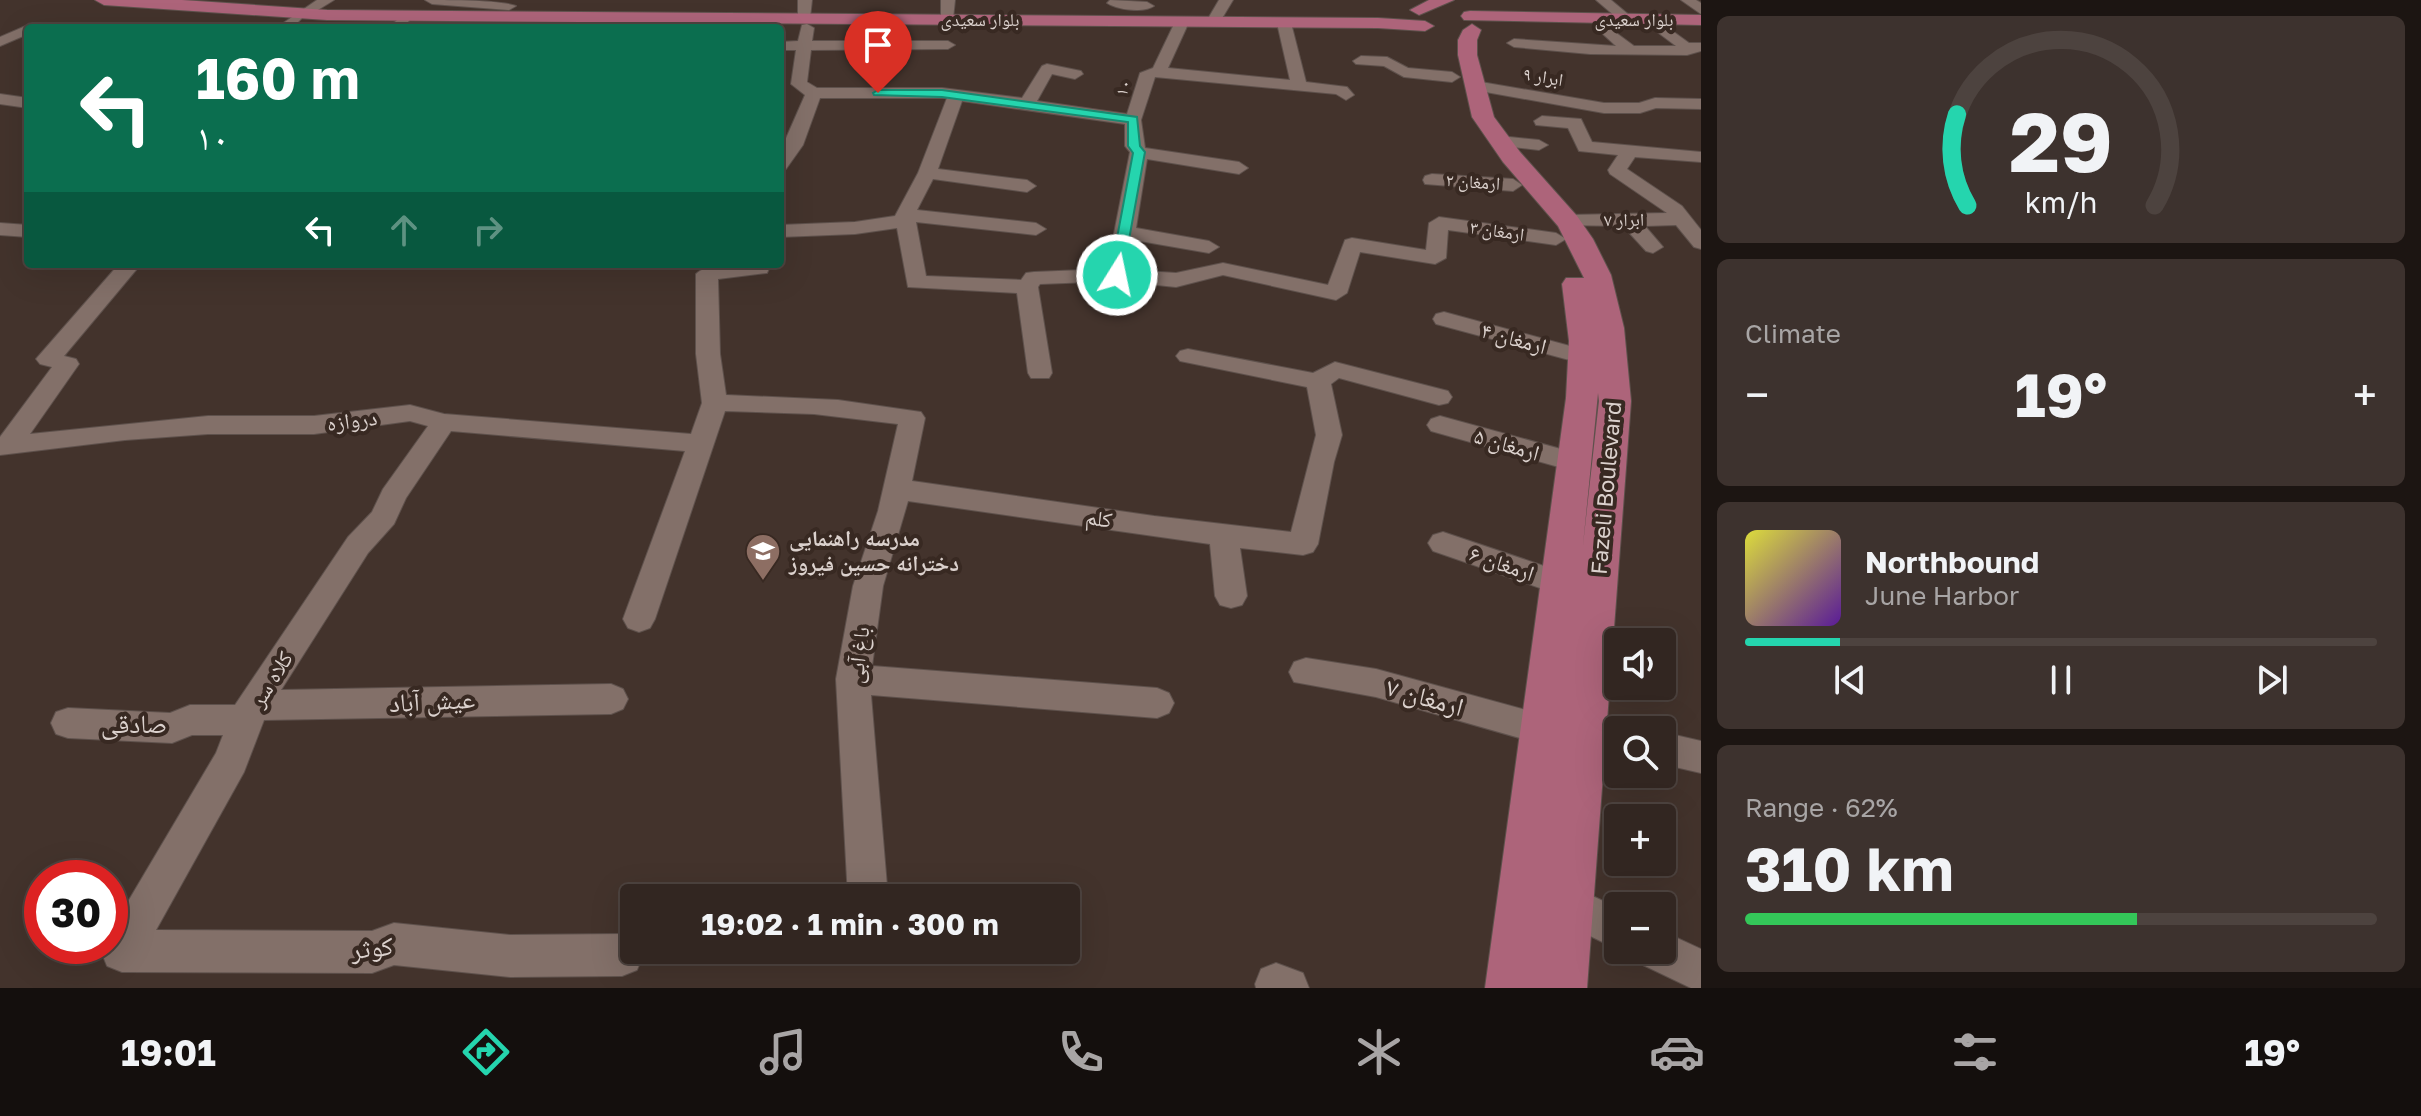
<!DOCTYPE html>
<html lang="en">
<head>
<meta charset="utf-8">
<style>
	body { margin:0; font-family:"Golos Text","Noto Naskh Arabic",sans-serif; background:#3d322e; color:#f1f3f6; height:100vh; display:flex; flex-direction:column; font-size:30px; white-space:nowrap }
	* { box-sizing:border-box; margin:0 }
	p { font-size:26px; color:#a8a5a5 }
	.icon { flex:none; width:44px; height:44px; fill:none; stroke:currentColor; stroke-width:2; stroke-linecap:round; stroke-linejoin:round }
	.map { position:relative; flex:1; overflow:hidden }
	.side { display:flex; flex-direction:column; gap:16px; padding:16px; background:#1c1512; width:720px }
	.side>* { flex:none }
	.hud { position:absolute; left:24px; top:24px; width:760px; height:244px; border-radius:8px; box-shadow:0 8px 32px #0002,0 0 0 2px #4d433f; background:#0b6e4f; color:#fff; overflow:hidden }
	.tools { position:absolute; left:1604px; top:628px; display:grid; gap:16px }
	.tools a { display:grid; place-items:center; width:72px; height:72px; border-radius:8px; background:#322621; box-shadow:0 8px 32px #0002,0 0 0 2px #4d433f; font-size:40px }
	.speed { position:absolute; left:24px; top:860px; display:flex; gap:16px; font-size:40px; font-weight:700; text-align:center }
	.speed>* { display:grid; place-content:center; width:104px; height:104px; border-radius:50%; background:#322621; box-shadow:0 8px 32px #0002,0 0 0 2px #4d433f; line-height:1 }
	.speed .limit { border:12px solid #d22; background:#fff; color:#111 }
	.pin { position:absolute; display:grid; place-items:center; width:68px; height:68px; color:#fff; margin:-82px -34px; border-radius:50% 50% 50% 0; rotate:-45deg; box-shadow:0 0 8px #0007 }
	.pin .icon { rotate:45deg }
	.me { position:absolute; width:88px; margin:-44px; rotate:10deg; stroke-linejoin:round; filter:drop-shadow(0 0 6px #0008) }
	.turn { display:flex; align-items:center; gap:28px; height:168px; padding:0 40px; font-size:36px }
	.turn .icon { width:104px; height:104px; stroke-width:2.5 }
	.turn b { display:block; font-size:56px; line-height:68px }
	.lanes { display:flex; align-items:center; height:76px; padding:0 40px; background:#0003; justify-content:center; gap:40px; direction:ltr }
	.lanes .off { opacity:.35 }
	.big { font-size:60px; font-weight:700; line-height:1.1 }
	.side .widget { flex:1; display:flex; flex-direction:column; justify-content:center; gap:12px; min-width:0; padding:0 28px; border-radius:12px; background:#3d322e }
	.side .dial { align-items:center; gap:0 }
	.dial svg { height:208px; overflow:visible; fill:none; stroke:#4d433f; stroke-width:7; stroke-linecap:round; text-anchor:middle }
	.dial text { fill:#f1f3f6; stroke:none }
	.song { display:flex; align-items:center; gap:24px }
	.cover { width:96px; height:96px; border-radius:12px; background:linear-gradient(135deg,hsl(60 70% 55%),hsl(270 70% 35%)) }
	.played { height:8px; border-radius:4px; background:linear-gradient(90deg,#25d5ae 15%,#4d433f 15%) }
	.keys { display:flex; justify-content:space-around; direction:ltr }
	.heat { display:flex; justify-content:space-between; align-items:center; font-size:44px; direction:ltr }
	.charge { height:12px; border-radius:6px; background:linear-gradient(90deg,#34c759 62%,#4d433f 0) }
	.trip { position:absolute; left:620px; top:884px; width:460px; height:80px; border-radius:8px; background:#322621; box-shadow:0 8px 32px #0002,0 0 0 2px #4d433f; font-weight:700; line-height:80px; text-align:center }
	.tabs { display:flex; height:128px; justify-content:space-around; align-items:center; background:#140f0d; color:#a8a5a5 }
	.tabs .icon { width:56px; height:56px }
	.tabs .current { color:#25d5ae }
	.tabs b { font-size:36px; color:#f1f3f6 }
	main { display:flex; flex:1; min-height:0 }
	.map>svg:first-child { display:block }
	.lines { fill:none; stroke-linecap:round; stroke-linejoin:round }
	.minor-casing { stroke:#5e514c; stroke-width:2 }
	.major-casing { stroke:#5e514c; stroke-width:2 }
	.minor { fill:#837069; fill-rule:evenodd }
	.major { fill:#ad647a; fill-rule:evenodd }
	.route { fill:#25d5ae; stroke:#188a71; stroke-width:2 }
	.labels { text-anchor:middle; stroke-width:8; stroke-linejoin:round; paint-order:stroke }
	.far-street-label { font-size:18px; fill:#dbd1cd; stroke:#382922 }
	.street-label { font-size:22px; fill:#dbd1cd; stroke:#382922 }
	.poi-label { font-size:22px; font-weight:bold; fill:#dbd1cd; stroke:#382922; text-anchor:start }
	.near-street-label { font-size:26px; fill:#dbd1cd; stroke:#382922 }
</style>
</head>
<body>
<main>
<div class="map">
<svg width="1701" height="988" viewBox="0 0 1701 988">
	<rect width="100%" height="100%" fill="#43332c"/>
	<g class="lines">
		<!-- minor casing -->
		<g class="minor-casing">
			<path id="minor" d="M317,0H334L313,13L306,14L292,28H276Z
				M425,0C447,0 500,0 516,6L509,10L432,4Z
				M798,0H812L810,18L798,15Z
				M941,0H955L953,19L941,16Z
				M1110,0L1147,2L1154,6C1144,13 1117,10 1107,3Z
				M1219,0H1233L1221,20H1211L1209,17Z
				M1596,0H1611L1635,20L1623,23Z
				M1681,0H1696L1701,3V14Z
				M406,12L413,16L403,28H388Z
				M1182,18L1189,22L1168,68L1290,80L1277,23L1284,19L1291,23L1306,82L1347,87L1354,95L1346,100L1336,94L1155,77L1141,120L1145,148L1239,162L1248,168L1239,174L1147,159L1136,228L1209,241L1219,247L1209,253L1134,240L1129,270L1176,273L1223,263L1328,285L1345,240L1352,238L1426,250L1429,223L1439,217L1556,233L1566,239L1556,245L1448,230L1446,258L1435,264L1360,252L1347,293L1336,300L1223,275L1176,287L1117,281L1040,284L1038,287L1052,373L1049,378H1031L1028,373L1017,293L908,287L897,228L855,234L780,237V225L855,222L895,216L918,173L947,98H820L803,145L786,169L780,170V152L805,95L791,84L796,50H780V42L798,41L802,25L807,24L814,28L812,41H948L955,45L948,49L811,50L807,82L817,88H942L1022,98L1042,66L1047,64L1081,71L1083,74L1075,79L1052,74L1037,101L1127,114L1140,73L1153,68L1175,22ZM962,101L1125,124V146L1130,152L1107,269L1034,272L1026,273L1021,280L926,276L916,222L1036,235L1046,229L1036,223L917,210L933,179L1027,192L1036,186L1027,180L938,169Z
				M1600,21L1634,46H1676L1648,25L1655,21L1660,22L1689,43H1701V51L1687,55L1590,54L1514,47L1507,43L1514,39L1616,46L1593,25Z
				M28,25L34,28H28V34L0,46V37Z
				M1361,56L1387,57L1408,68L1452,72L1460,77L1452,82L1404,77L1384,66L1356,64L1353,61Z
				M1475,81L1604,103H1639L1655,98L1701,99V109L1656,108L1640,113H1604L1469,89L1467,86Z
				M0,94L28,98V108L0,104Z
				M1542,116L1581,119L1592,142L1701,152V162L1635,157L1627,169L1682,206L1701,230V249L1694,247L1676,225L1645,226L1663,247L1653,253L1646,251L1623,226L1560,225L1557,221L1560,217L1567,215L1667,213L1610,174L1608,170L1618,155L1579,151L1568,128L1536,125L1534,121Z
				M1500,136L1539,140L1548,145L1539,150L1494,145L1491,141Z
				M1432,174L1513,179L1522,185L1513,191L1425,184L1423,180L1425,176Z
				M0,223L28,225V237L0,235Z
				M119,264H141L64,356L76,359L79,364L30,434L208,416H314L410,405L444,414L691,434L702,403L696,354V274C709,261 752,264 771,264L767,273L718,279L720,354L726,395L838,400L921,412L925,418L912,481L1154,516L1291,532L1316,435L1307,387L1180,361L1176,356L1180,351L1188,349L1313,373L1335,362L1448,391L1452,397L1448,403L1439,405L1339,378L1331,384L1342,435L1334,462L1318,544L1313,552L1303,555L1240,548L1247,596L1242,605L1231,608L1220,605L1215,596L1210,544L908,501L883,586L872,666L1157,688L1169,693L1174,703L1169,713L1157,718L871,695L888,898H848L836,679L853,586L878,511L898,424L814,414L725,411L655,619L650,628L639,632L628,628L623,619L685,451L451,431L406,498L394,524L368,553L281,690L611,684L623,689L628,699L623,709L611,714L264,720L244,772L156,930L372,931L394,923L510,935L622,934L634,939V950H641L643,955L637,970L622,976L510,977L394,965L372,973L122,972L107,966L101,951L103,946H110V932L216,753L223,735H192L172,743L68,738L56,734L51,723L56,712L68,708L170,713L190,705H235L348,537L372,512L383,489L428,426L410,421L314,434H208L125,440L0,455V437L52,367L40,364L36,359Z
				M1444,312L1592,352L1596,357L1592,362L1584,364L1436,324L1433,319L1436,314Z
				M1440,416L1583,455L1587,462L1583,469L1573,471L1431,431L1427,425L1431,419Z
				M1443,532L1571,575L1575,583L1571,591L1560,595L1433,551L1428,543L1433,535Z
				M1306,658L1376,669L1544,715L1556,719L1561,730L1556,741L1544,745L1376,697L1294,682L1289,672L1294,662Z
				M1583,710L1630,726L1632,730H1618V753L1571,736L1566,725L1571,714Z
				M1662,732L1701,741V773L1662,764Z
				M1567,884L1618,908L1619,950L1553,918L1547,904L1553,890Z
				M1662,931L1701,949V988H1691L1643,965L1637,950H1662Z
				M1276,963L1303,973L1309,988H1256L1255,984L1261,969Z"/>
		</g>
		<!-- major casing -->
		<g class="major-casing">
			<path id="major" d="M95,0H182L327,10L1378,18L1425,21L1434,26L1425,31L1378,28L327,20L104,5Z
				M1429,0H1454L1419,15L1410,10Z
				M1470,11L1701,15V25L1464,20L1461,16L1464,12Z
				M1472,24L1481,30L1477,40V55L1494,117L1520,152L1577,216L1593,239L1611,275L1624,328L1631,401L1587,988H1485L1566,398L1569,341L1562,284L1566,278H1584L1558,226L1503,162L1472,117L1458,55V40L1463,30ZM1598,393L1599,401L1583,545Z"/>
		</g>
		<!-- minor -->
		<use href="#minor" class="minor"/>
		<!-- major -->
		<use href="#major" class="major"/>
	</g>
	<!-- route -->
	<path class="route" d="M878,90H942L1137,117L1140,146L1145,152L1122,278L1110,275L1133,153L1128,146V122L942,97L874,95L873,93Z"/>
	<!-- icons -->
	<defs>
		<g id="school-pin" transform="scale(1.8)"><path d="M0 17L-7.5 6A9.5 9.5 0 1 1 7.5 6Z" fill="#8d6e63" stroke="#382922"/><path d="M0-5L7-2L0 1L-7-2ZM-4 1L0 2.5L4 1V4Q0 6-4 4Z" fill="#fff"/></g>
	</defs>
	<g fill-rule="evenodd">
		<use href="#school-pin" x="763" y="551"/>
	</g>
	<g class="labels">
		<!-- far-street labels -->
		<g class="far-street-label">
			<text x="980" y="26">بلوار سعیدی</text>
			<text x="1634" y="26">بلوار سعیدی</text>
			<text transform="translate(1543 77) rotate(9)" y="6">ابرار ۹</text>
			<text transform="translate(1123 88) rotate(-72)" y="6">۱۰</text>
			<text transform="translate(1473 182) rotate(4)" y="6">ارمغان ۲</text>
			<text transform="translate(1624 220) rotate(-1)" y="6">ابرار ۷</text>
			<text transform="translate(1497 231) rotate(8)" y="6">ارمغان ۳</text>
		</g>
		<!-- street labels -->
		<g class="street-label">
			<text transform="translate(1514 338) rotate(15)" y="8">ارمغان ۴</text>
			<text transform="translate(352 420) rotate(-7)" y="8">دروازه</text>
			<text transform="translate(1507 444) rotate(16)" y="8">ارمغان ۵</text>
			<text transform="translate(1606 488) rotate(-85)" y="8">Fazeli Boulevard</text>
			<text transform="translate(1099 518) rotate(9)" y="8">کلم</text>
			<text transform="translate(1502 563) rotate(19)" y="8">ارمغان ۶</text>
			<text transform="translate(858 655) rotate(-83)" y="8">باغ آبی</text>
			<text transform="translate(271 679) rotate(-58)" y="8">کلاه سر</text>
		</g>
		<!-- poi labels -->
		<g class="poi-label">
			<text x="789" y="546">مدرسه راهنمایی<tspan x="789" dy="25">دخترانه حسین فیروز</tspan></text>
		</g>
		<!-- near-street labels -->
		<g class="near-street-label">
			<text transform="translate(1425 697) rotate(16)" y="9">ارمغان ۷</text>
			<text transform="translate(432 701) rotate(-3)" y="9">عیش آباد</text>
			<text x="134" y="733">صادقی</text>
			<text transform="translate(372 948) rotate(-6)" y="9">کوثر</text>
		</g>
	</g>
</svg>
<div class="tools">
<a><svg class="icon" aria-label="sound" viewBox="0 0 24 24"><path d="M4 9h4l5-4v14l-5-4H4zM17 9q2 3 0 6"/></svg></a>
<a><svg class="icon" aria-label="search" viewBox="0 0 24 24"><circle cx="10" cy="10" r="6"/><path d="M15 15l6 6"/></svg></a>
<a>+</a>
<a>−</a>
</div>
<div class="speed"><div class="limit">30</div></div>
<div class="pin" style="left:878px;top:93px;background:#d93025"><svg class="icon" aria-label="arrive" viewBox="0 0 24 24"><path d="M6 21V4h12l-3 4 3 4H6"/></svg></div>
<svg class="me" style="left:1117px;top:275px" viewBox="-20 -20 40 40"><circle r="17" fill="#25d5ae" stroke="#fff" stroke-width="3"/><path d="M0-11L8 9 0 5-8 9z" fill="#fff"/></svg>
<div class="trip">19:02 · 1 min · 300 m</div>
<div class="hud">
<div class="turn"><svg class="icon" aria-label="left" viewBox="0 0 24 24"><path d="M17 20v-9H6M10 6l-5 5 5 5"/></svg><div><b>160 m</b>۱۰</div></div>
<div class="lanes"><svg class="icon" aria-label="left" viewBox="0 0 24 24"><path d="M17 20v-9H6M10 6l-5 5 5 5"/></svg><svg class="icon off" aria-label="ahead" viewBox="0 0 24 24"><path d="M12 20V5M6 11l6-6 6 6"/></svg><svg class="icon off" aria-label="right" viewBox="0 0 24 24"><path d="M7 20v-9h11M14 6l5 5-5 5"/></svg></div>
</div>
</div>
<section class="side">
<div class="widget dial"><svg viewBox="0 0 100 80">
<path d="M14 69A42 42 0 1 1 86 69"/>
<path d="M14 69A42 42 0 0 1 10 34" stroke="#25d5ae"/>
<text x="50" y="56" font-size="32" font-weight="700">29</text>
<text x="50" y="72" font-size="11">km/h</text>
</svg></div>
<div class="widget"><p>Climate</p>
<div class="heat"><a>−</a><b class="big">19°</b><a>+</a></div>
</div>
<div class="widget">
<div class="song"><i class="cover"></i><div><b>Northbound</b><p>June Harbor</p></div></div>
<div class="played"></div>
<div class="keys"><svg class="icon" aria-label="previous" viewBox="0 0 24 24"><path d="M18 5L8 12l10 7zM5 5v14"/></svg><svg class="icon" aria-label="pause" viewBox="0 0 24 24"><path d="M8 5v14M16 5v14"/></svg><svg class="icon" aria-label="next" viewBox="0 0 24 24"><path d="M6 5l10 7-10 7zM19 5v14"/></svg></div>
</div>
<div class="widget"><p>Range · 62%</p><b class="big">310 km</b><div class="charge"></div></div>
</section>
</main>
<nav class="tabs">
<b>19:01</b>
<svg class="icon current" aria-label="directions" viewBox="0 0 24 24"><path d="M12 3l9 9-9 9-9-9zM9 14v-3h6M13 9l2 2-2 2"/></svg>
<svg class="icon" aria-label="music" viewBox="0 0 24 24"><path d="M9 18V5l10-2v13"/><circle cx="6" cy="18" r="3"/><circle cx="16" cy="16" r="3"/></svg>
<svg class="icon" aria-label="phone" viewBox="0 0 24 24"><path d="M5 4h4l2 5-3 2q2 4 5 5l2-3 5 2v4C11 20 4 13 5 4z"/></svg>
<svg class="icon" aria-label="climate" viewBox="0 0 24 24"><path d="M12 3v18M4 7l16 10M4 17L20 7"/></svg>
<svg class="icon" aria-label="car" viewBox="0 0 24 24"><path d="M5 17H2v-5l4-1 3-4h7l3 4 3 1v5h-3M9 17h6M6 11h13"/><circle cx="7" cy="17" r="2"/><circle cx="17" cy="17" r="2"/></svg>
<svg class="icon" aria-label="filters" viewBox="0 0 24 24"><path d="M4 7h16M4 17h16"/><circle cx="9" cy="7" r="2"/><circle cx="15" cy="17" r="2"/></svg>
<b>19°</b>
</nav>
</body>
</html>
